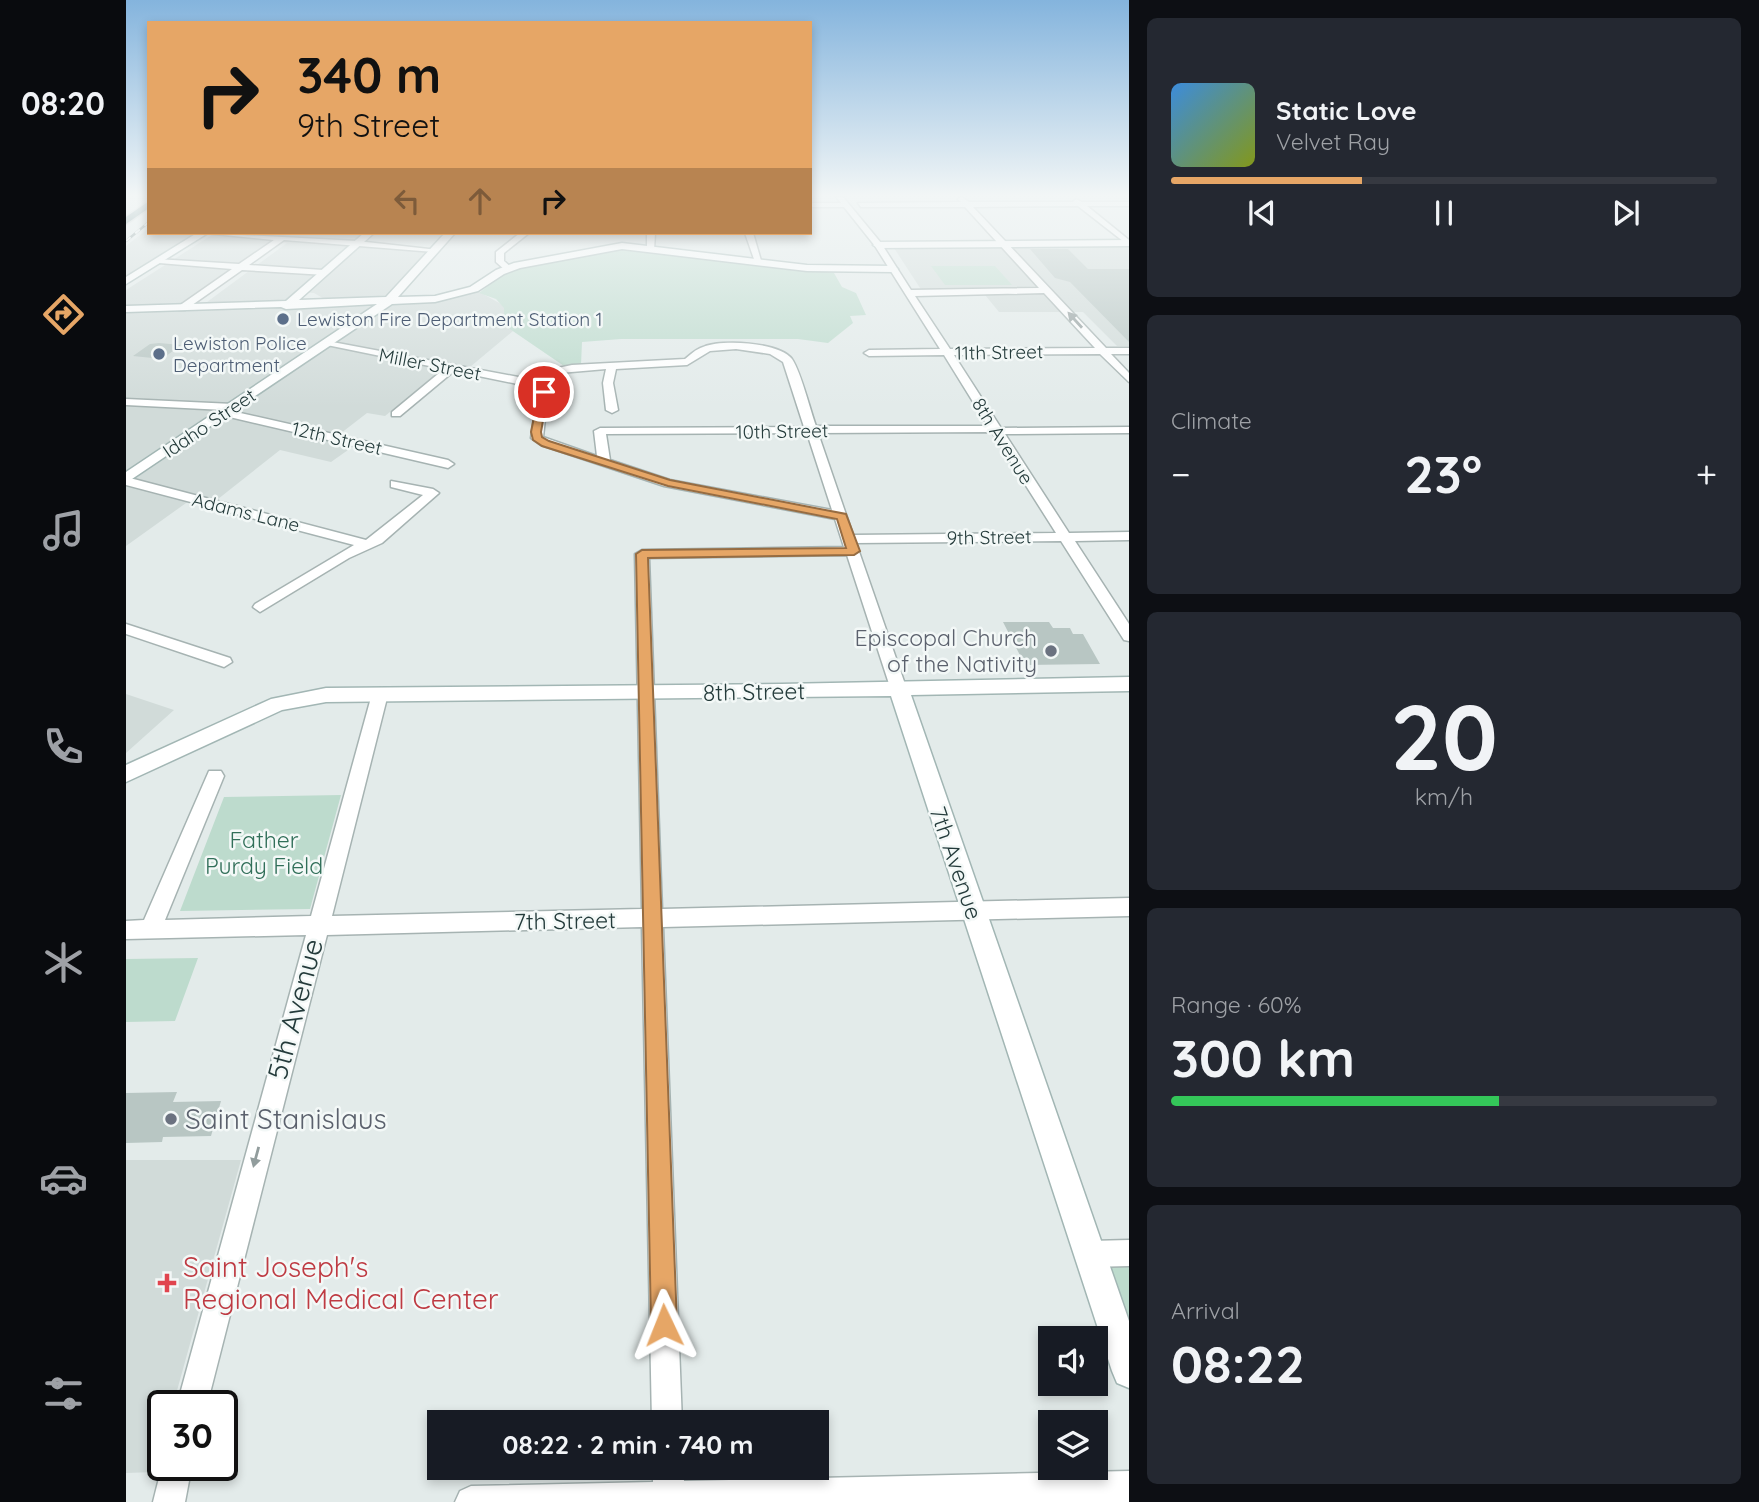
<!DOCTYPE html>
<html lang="en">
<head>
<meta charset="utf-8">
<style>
	body { margin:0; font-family:Quicksand,sans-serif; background:#242831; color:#f1f3f6; height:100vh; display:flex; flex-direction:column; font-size:26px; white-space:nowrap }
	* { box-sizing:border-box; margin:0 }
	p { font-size:23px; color:#9ea1a6 }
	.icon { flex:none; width:38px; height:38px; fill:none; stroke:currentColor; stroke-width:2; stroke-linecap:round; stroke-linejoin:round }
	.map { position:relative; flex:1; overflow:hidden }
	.drawer { display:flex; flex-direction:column; gap:18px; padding:18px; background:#0d0f14; width:630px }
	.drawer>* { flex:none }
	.top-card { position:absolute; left:21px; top:21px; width:665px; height:214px; border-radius:0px; box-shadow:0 4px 10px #0003; background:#e6a666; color:#111; overflow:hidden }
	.fabs { position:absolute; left:912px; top:1326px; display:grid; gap:14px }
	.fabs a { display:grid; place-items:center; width:70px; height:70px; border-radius:0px; background:#171b24; box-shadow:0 4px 10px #0003; font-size:35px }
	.speed { position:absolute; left:21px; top:1390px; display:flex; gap:14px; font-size:35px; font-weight:700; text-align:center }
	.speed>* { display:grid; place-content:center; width:91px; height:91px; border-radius:50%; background:#171b24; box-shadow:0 4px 10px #0003; line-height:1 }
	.speed .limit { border:4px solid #111; border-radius:10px; background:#fff; color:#111 }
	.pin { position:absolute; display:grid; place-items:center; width:60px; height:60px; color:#fff; margin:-30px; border:4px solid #fff; border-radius:50%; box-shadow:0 2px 7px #0007 }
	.me { position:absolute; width:77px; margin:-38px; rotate:358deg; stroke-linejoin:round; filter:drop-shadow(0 0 5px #0008) }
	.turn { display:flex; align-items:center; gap:24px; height:147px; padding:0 35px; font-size:32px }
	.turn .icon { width:91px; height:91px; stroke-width:2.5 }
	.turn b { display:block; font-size:49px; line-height:60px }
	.lanes { display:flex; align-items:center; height:66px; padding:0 35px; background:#0003; justify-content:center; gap:35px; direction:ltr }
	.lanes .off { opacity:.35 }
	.big { font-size:52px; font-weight:700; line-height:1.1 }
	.drawer .widget { flex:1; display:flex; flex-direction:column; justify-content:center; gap:10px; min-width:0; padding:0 24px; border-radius:10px; background:#242831 }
	.drawer .dial { align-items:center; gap:0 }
	.dial b { font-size:91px; line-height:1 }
	.song { display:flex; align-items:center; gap:21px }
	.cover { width:84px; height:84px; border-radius:10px; background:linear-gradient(135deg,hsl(210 70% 55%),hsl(70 70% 35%)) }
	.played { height:7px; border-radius:4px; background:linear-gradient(90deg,#e6a666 35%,#363941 35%) }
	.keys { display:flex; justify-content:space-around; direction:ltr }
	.heat { display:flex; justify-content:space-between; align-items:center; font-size:38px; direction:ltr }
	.charge { height:10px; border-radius:5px; background:linear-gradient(90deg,#34c759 60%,#363941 0) }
	.trip { position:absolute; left:301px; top:1410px; width:402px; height:70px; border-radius:0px; background:#171b24; box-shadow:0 4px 10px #0003; font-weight:700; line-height:70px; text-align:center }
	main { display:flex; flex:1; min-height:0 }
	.dock { display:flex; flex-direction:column; width:126px; justify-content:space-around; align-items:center; background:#090b0e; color:#9ea1a6 }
	.dock .icon { width:49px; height:49px }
	.dock .current { color:#e6a666 }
	.dock b { font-size:32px; color:#f1f3f6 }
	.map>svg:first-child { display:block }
	.built { fill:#d1dbd9 }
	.green { fill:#bddbcd }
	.building { fill:#b8c6c3 }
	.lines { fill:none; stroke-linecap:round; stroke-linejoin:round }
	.street-casing { stroke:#a6b3b2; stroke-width:3 }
	.secondary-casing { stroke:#a2b6b4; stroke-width:3 }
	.highway-casing { stroke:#c2c8c8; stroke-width:3 }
	.street { fill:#fff; fill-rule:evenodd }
	.secondary { fill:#fff; fill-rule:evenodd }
	.highway { fill:#326265; fill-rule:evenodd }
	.rail-casing { stroke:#5f7776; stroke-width:2.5 }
	.rail { stroke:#f3f8f7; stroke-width:2; stroke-dasharray:6; stroke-linecap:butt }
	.oneway { fill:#929d9d }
	.route { fill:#e6a666; stroke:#966c42; stroke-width:2 }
	.service-dot { fill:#5c6f8a; stroke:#f3f8f7; stroke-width:2.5 }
	.worship-dot { fill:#6b7280; stroke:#f3f8f7; stroke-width:2.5 }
	.health-dot { fill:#e0444e; stroke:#f3f8f7; stroke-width:2.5 }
	.labels { text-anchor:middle; stroke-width:5; stroke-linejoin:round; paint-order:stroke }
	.far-service-label { font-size:19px; fill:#4e5e75; stroke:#f3f8f7; text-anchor:start }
	.far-street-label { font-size:19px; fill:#243b3b; stroke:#f3f8f7 }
	.worship-label { font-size:23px; fill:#5b616d; stroke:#f3f8f7; text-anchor:end }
	.street-label { font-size:23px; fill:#243b3b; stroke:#f3f8f7 }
	.park-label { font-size:23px; fill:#316f59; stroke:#f3f8f7 }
	.near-street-label { font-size:28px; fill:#243b3b; stroke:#f3f8f7 }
	.near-worship-label { font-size:28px; fill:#5b616d; stroke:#f3f8f7; text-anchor:start }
	.near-health-label { font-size:28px; fill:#be3a42; stroke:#f3f8f7; text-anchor:start }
</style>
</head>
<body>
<main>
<nav class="dock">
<b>08:20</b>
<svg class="icon current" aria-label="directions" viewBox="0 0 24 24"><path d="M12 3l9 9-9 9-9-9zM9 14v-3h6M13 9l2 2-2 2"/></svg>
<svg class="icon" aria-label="music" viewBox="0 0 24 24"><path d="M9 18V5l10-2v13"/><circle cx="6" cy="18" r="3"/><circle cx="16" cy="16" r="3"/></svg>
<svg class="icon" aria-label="phone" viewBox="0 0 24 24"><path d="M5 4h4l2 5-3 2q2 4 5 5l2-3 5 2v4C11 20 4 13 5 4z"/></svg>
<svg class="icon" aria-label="climate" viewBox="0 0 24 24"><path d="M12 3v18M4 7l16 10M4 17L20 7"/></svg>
<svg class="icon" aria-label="car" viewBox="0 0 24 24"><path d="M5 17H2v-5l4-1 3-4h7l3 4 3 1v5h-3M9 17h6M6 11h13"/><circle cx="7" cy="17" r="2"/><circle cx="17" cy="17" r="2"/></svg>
<svg class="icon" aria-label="filters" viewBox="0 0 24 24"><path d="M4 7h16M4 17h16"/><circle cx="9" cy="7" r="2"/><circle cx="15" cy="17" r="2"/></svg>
</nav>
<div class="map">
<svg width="1003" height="1502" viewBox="0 0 1003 1502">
	<rect width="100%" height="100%" fill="#e3ebea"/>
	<!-- built -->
	<path class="built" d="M23,228V233H77L0,280V246Z
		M89,233H243L231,243L308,250L278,283H271L260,298L202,301L188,293L171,292L161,302H81L161,243L150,241L57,305L0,306V290Z
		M1003,247V346H991L957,312H873L855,290L796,291L768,248Z
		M348,289L375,304L379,308L378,323L387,331L344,367L322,365L259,416L241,413L210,437L232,443L205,462L154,450L87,503L67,498L0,546V309L295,300Z
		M0,694L48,710L0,753Z
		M0,1160H115L47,1405H37V1444L29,1472L0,1473Z"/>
	<!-- green -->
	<path class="green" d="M501,249L708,273L716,287L730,293L740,315L724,316L727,323L702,343L672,339H495L456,342L455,365L438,366L381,327L378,323V308L370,299L353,293L380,272L407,264Z
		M805,266H869L886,285H819Z
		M215,795L184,909L54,911L98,797Z
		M72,958L49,1021L0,1022V959Z
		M1003,1253V1370L964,1254Z"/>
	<!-- building -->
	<path class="building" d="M904,249H942L962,269H1003V342L944,282L929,278Z
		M33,343L55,345L36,359L7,356L24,344Z
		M877,622H923L927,628H944L947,634H957L974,664L899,665Z
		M51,1092L47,1102L95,1101L85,1136L37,1137L36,1142L0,1143V1093Z"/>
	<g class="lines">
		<!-- street casing -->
		<g class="street-casing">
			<path id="street" d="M710,197H717L755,243L785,290L913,288L839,207H735L732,203L835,202L832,199L836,197L843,202H947L950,199L956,202H1003V206H961L1003,240L1002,245L952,206L847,207L980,348H1003V354H985L1003,373V382L974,354L828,355L875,428L1003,427V433L879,434L943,533L1003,532V540L949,541L1003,624V641L998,640L935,541L730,543L781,690L773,696L765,690L721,555L523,558L536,909L1003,898V916L537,927L556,1423H526L516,927L201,935L81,1405H51L180,935L0,939V921L18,920L83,771H95L98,776L39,920L185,916L246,694L254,688L262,694L206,916L516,909L509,554L516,550L718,547L709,519L538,486L415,445L405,438L412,392L406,387L328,371L274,416H266V412L318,369L196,344L201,341L408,380L427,369L446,365L559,359C564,355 570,349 577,347C595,339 653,342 666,359C675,372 684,410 690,426H862L818,355L743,356L738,353L743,350L814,349L749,246L718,207H684V203H715ZM918,293L969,348L824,349L789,296ZM610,349L644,354L657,362L678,427L474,428L468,431L471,456L417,437L422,392L416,385L434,373L480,369L477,383L480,410L486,413L492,410L487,383L490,369L561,365L584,351ZM866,432L930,533L727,535L692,433ZM681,433L706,510L544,480L484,460L480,434Z
				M78,233L231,241L312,250L308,252L158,240L123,265L197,270L200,275L116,270L59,310H53V306L106,269L33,263L30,259L113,264L148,240Z
				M394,233H403L378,253V261L386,268L379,270L370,262V252Z
				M521,233H529L528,250L521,248Z
				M619,233H627L636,264L629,262Z
				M0,399L107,404L113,407L111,409L101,410L322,460L328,464L322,468L95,415L93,413L98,410L0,405Z
				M0,477L240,540L297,495L265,487V481L307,489L313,493L256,543L223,558L134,612L127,607L129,604L228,545L0,485Z
				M0,624L104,658L106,662L98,667L0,634Z
				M1003,1240V1266L964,1267L954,1264L951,1254L954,1244L964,1241Z
				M37,1462V1465H66L59,1502H27Z
				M527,1468H557L558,1481L1003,1471V1502H329L334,1491L345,1486L527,1482Z"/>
		</g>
		<!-- secondary casing -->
		<g class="secondary-casing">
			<path id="secondary" d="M71,233H82L0,284V277Z
				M238,233H248L173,300L260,297L319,233H329L272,297L309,296L344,287L370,270L388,263L496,243L681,265L767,266L772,269L767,272L681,271L496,249L394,268L378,274L352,291L309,302L266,304L0,483V472L251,304L160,309L155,307L0,312V306L160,301Z
				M1003,240V246L752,248L747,245L752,242Z
				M1003,677V691L785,695L1003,1321V1388L991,1383L986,1371L765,696L200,702L156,710L0,782V765L145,699L200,688L655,684Z"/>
		</g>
		<!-- highway casing -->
		<g class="highway-casing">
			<path id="highway" d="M23,201V208L0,224V217Z"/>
		</g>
		<!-- street -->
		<use href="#street" class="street"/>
		<!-- secondary -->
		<use href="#secondary" class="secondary"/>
		<!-- highway -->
		<use href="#highway" class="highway"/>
		<!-- rail casing -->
		<g class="rail-casing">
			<path id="rail" d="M0,241L23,222"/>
		</g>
		<!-- rail -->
		<use href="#rail" class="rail"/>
	</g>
	<!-- one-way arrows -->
	<defs><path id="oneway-solid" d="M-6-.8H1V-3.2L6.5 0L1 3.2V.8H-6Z" transform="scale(1.75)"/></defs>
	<g class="oneway">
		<use href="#oneway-solid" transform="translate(949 320) rotate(-132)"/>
		<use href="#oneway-solid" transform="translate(130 1157) rotate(105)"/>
	</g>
	<!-- sky -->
	<linearGradient id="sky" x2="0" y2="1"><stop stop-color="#84b4dd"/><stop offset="0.48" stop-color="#f2f6f6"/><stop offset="1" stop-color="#f2f6f6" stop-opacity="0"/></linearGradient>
	<rect width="1003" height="407" fill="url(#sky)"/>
	<!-- route -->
	<path class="route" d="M418,389L422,392L415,432L416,437L423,441L544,480L720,514L734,551L728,555L522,558L551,1325L547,1334L538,1338L529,1334L525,1325L510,554L516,550L720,548L711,519L542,486L416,446L407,440L405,432L413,392Z"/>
	<!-- markers -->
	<g class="service-dot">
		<circle cx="157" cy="319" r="7"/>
		<circle cx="33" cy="354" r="7"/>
	</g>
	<g class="worship-dot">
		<circle cx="925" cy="651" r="7"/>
		<circle cx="45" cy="1119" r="7"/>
	</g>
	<path class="health-dot" d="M37.5 1272.5h7v7h7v7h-7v7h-7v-7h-7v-7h7z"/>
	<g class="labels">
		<!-- far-service labels -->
		<g class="far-service-label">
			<text x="171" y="326">Lewiston Fire Department Station 1</text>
			<text x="47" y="350">Lewiston Police<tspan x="47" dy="22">Department</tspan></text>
		</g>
		<!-- far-street labels -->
		<g class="far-street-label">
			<text transform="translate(873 352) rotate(-1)" y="7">11th Street</text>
			<text transform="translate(304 364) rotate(11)" y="7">Miller Street</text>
			<text transform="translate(83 423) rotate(-34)" y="7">Idaho Street</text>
			<text transform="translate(656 431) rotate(-1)" y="7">10th Street</text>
			<text transform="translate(211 438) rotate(13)" y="7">12th Street</text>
			<text transform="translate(877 441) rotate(58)" y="7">8th Avenue</text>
			<text transform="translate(120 512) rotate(14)" y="7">Adams Lane</text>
			<text transform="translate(863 537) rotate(-1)" y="7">9th Street</text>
		</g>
		<!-- worship labels -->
		<g class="worship-label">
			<text x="911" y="646">Episcopal Church<tspan x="911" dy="26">of the Nativity</tspan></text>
		</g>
		<!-- street labels -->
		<g class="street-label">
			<text transform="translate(628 692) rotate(-1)" y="8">8th Street</text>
			<text transform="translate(830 863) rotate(71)" y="8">7th Avenue</text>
			<text transform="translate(439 921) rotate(-1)" y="8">7th Street</text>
		</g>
		<!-- park labels -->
		<g class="park-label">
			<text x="138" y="848">Father<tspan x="138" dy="26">Purdy Field</tspan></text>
		</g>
		<!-- near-street labels -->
		<g class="near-street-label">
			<text transform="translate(169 1009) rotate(-75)" y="10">5th Avenue</text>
		</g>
		<!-- near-worship labels -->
		<g class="near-worship-label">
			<text x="59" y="1129">Saint Stanislaus</text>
		</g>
		<!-- near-health labels -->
		<g class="near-health-label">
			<text x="57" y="1277">Saint Joseph's<tspan x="57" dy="32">Regional Medical Center</tspan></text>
		</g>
	</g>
</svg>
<div class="fabs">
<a><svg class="icon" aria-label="sound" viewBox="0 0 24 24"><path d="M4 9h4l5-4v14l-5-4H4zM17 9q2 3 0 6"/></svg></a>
<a><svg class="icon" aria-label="layers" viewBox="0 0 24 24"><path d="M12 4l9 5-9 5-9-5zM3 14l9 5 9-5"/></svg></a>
</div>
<div class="speed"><div class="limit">30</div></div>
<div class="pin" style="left:418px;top:392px;background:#d93025"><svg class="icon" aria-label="arrive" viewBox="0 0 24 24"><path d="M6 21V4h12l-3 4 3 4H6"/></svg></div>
<svg class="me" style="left:538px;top:1325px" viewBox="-20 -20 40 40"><path d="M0-17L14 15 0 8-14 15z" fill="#e6a666" stroke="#fff" stroke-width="4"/></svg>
<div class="trip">08:22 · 2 min · 740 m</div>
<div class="top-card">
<div class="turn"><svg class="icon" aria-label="right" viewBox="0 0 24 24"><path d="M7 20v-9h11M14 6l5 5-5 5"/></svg><div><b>340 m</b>9th Street</div></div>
<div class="lanes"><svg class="icon off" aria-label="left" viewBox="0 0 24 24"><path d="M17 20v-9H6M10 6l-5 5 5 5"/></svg><svg class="icon off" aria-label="ahead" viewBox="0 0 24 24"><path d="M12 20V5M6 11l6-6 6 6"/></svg><svg class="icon" aria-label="right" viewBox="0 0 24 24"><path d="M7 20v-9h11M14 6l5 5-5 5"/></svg></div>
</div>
</div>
<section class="drawer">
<div class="widget">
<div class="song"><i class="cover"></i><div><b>Static Love</b><p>Velvet Ray</p></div></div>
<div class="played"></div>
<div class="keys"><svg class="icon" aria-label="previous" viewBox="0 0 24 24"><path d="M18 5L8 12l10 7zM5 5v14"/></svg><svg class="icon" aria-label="pause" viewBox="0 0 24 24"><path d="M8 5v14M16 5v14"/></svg><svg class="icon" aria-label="next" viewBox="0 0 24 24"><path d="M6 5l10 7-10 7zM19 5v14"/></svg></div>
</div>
<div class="widget"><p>Climate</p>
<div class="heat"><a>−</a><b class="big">23°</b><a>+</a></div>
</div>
<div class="widget dial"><b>20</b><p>km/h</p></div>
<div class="widget"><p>Range · 60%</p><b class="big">300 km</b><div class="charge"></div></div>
<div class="widget"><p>Arrival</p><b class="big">08:22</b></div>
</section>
</main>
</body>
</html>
